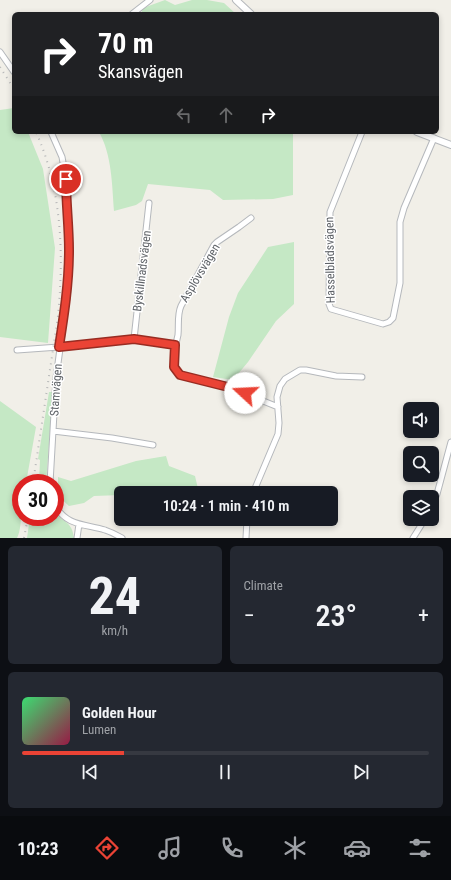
<!DOCTYPE html>
<html lang="en">
<head>
<meta charset="utf-8">
<style>
	body { margin:0; font-family:"Roboto Condensed",sans-serif; background:#242831; color:#f1f3f6; height:100vh; display:flex; flex-direction:column; font-size:15px; white-space:nowrap }
	* { box-sizing:border-box; margin:0 }
	p { font-size:13px; color:#9ea1a6 }
	.icon { flex:none; width:22px; height:22px; fill:none; stroke:currentColor; stroke-width:2; stroke-linecap:round; stroke-linejoin:round }
	.map { position:relative; height:538px; overflow:hidden }
	.drawer { display:flex; flex-direction:column; gap:8px; padding:8px; background:#0d0f14; flex:1 }
	.drawer>* { flex:none }
	.banner { position:absolute; left:12px; top:12px; width:427px; height:122px; border-radius:6px; box-shadow:0 2px 6px #0003; background:#202124; color:#fff; overflow:hidden }
	.fabs { position:absolute; left:403px; top:402px; display:grid; gap:8px }
	.fabs a { display:grid; place-items:center; width:36px; height:36px; border-radius:6px; background:#171b24; box-shadow:0 2px 6px #0003; font-size:20px }
	.speed { position:absolute; left:12px; top:474px; display:flex; gap:8px; font-size:20px; font-weight:700; text-align:center }
	.speed>* { display:grid; place-content:center; width:52px; height:52px; border-radius:50%; background:#171b24; box-shadow:0 2px 6px #0003; line-height:1 }
	.speed .limit { border:6px solid #d22; background:#fff; color:#111 }
	.pin { position:absolute; display:grid; place-items:center; width:34px; height:34px; color:#fff; margin:-17px; border:2px solid #fff; border-radius:50%; box-shadow:0 1px 4px #0007 }
	.me { position:absolute; width:44px; margin:-22px; rotate:290deg; stroke-linejoin:round; filter:drop-shadow(0 0 3px #0008) }
	.turn { display:flex; align-items:center; gap:14px; height:84px; padding:0 20px; font-size:18px }
	.turn .icon { width:52px; height:52px; stroke-width:2.5 }
	.turn b { display:block; font-size:28px; line-height:34px }
	.lanes { display:flex; align-items:center; height:38px; padding:0 20px; background:#0003; justify-content:center; gap:20px; direction:ltr }
	.lanes .off { opacity:.35 }
	.big { font-size:30px; font-weight:600; line-height:1.1 }
	.drawer .widget { flex:1; display:flex; flex-direction:column; justify-content:center; gap:6px; min-width:0; padding:0 14px; border-radius:6px; background:#242831 }
	.drawer .dial { align-items:center; gap:0 }
	.dial b { font-size:52px; line-height:1 }
	.song { display:flex; align-items:center; gap:12px }
	.cover { width:48px; height:48px; border-radius:6px; background:linear-gradient(135deg,hsl(140 70% 55%),hsl(340 70% 35%)) }
	.played { height:4px; border-radius:2px; background:linear-gradient(90deg,#ea4335 25%,#363941 25%) }
	.keys { display:flex; justify-content:space-around; direction:ltr }
	.heat { display:flex; justify-content:space-between; align-items:center; font-size:22px; direction:ltr }
	.drawer .tiles { flex:1; display:grid; gap:8px; grid-template-columns:1fr 1fr }
	.widget:last-child { grid-column:span 2 }
	.trip { position:absolute; left:114px; top:486px; width:224px; height:40px; border-radius:6px; background:#171b24; box-shadow:0 2px 6px #0003; font-weight:600; line-height:40px; text-align:center }
	.menu { display:flex; height:64px; justify-content:space-around; align-items:center; background:#090b0e; color:#9ea1a6 }
	.menu .icon { width:28px; height:28px }
	.menu .on { color:#ea4335 }
	.menu b { font-size:18px; color:#f1f3f6 }
	.map>svg:first-child { display:block }
	.green { fill:#c5e8c5 }
	.lines { fill:none; stroke-linecap:round; stroke-linejoin:round }
	.minor-casing { stroke:#b5b8bc; stroke-width:7 }
	.tertiary-casing { stroke:#b5b8bc; stroke-width:8 }
	.minor { stroke:#fff; stroke-width:5 }
	.tertiary { stroke:#fff; stroke-width:6 }
	.rail { stroke:#b6b7b8; stroke-width:2; stroke-dasharray:1 5; stroke-linecap:butt }
	.route-casing { stroke:#982c22; stroke-width:10 }
	.route { stroke:#ea4335; stroke-width:7 }
	.labels { text-anchor:middle; stroke-width:3; stroke-linejoin:round; paint-order:stroke }
	.street-label { font-size:12px; fill:#5f6368; stroke:#fff }
</style>
</head>
<body>
<div class="map">
<svg width="451" height="538" viewBox="0 0 451 538">
	<rect width="100%" height="100%" fill="#f1efe8"/>
	<!-- green -->
	<path class="green" d="M165,0L175,5L192,0H207L224,3L236,14H141L143,8Z
		M14,108V132H28L43,169L55,248L48,343L0,337V110Z
		M99,132H293V195L273,199L223,200L210,190L148,184L142,201L136,205L114,211C112,185 112,155 99,132Z
		M294,242V304L276,321L248,362L233,380L213,377L229,317L238,293L268,247Z
		M49,392H53L46,483H39L40,460L38,459Z
		M0,401L36,427L26,483H21C21,496 23,528 17,538H0Z
		M166,456L169,466L195,476L199,493H121V495L94,496L84,503L69,506L58,496V477L71,481L136,461Z
		M55,513C65,523 72,522 74,538H27L30,517H55Z"/>
	<g class="lines">
		<!-- minor casing -->
		<g class="minor-casing">
			<path id="minor" d="M132,14L150,0
				M0,52L14,72
				M362,132L330,212L329,304L331,309L383,324L389,322L393,318L400,283V222L404,208L434,138
				M251,218L239,227L217,242L214,245L181,306C177,315 179,325 178,335C176,344 173,354 174,364C174,368 177,372 180,375L234,389L278,407
				M134,339L149,203
				M17,350L59,347L124,340H147L175,345
				M53,431L112,438L153,445
				M50,483L56,378L68,290L69,268L70,248L64,168L62,157L51,132
				M253,493L278,434L279,423L277,397L280,386L285,379L300,370H306L336,376L362,377
				M55,505C66,526 85,524 105,530C111,532 117,535 122,538
				M432,505L437,494L451,442
				M77,538L79,524
				M246,538L247,519
				M413,538L425,519"/>
		</g>
		<!-- tertiary casing -->
		<g class="tertiary-casing">
			<path id="tertiary" d="M236,0L251,14
				M417,132L451,145"/>
		</g>
		<!-- minor -->
		<use href="#minor" class="minor"/>
		<!-- tertiary -->
		<use href="#tertiary" class="tertiary"/>
		<!-- rail -->
		<path class="rail" d="M0,67L14,89
			M33,483L58,316C64,254 62,190 36,132
			M24,538L28,517"/>
	</g>
	<g class="lines">
		<!-- route casing -->
		<g class="route-casing">
			<path id="route" d="M66,179C66,203 69,226 69,250C69,283 64,315 59,347L134,339L175,345L174,367L180,375L228,387L245,393"/>
		</g>
		<!-- route -->
		<use href="#route" class="route"/>
	</g>
	<g class="labels">
		<!-- street labels -->
		<g class="street-label">
			<text transform="translate(330 260) rotate(-91)" y="4">Hasselbladsvägen</text>
			<text transform="translate(142 271) rotate(-83)" y="4">Byskillnadsvägen</text>
			<text transform="translate(200 273) rotate(-59)" y="4">Asplövsvägen</text>
			<text transform="translate(56 390) rotate(-86)" y="4">Stamvägen</text>
		</g>
	</g>
</svg>
<div class="fabs">
<a><svg class="icon" aria-label="sound" viewBox="0 0 24 24"><path d="M4 9h4l5-4v14l-5-4H4zM17 9q2 3 0 6"/></svg></a>
<a><svg class="icon" aria-label="search" viewBox="0 0 24 24"><circle cx="10" cy="10" r="6"/><path d="M15 15l6 6"/></svg></a>
<a><svg class="icon" aria-label="layers" viewBox="0 0 24 24"><path d="M12 4l9 5-9 5-9-5zM3 14l9 5 9-5"/></svg></a>
</div>
<div class="speed"><div class="limit">30</div></div>
<div class="pin" style="left:66px;top:179px;background:#d93025"><svg class="icon" aria-label="arrive" viewBox="0 0 24 24"><path d="M6 21V4h12l-3 4 3 4H6"/></svg></div>
<svg class="me" style="left:245px;top:393px" viewBox="-20 -20 40 40"><circle r="19" fill="#fff"/><path d="M0-13L10 11 0 6-10 11z" fill="#ea4335"/></svg>
<div class="trip">10:24 · 1 min · 410 m</div>
<div class="banner">
<div class="turn"><svg class="icon" aria-label="right" viewBox="0 0 24 24"><path d="M7 20v-9h11M14 6l5 5-5 5"/></svg><div><b>70 m</b>Skansvägen</div></div>
<div class="lanes"><svg class="icon off" aria-label="left" viewBox="0 0 24 24"><path d="M17 20v-9H6M10 6l-5 5 5 5"/></svg><svg class="icon off" aria-label="ahead" viewBox="0 0 24 24"><path d="M12 20V5M6 11l6-6 6 6"/></svg><svg class="icon" aria-label="right" viewBox="0 0 24 24"><path d="M7 20v-9h11M14 6l5 5-5 5"/></svg></div>
</div>
</div>
<section class="drawer">
<div class="tiles">
<div class="widget dial"><b>24</b><p>km/h</p></div>
<div class="widget"><p>Climate</p>
<div class="heat"><a>−</a><b class="big">23°</b><a>+</a></div>
</div>
<div class="widget">
<div class="song"><i class="cover"></i><div><b>Golden Hour</b><p>Lumen</p></div></div>
<div class="played"></div>
<div class="keys"><svg class="icon" aria-label="previous" viewBox="0 0 24 24"><path d="M18 5L8 12l10 7zM5 5v14"/></svg><svg class="icon" aria-label="pause" viewBox="0 0 24 24"><path d="M8 5v14M16 5v14"/></svg><svg class="icon" aria-label="next" viewBox="0 0 24 24"><path d="M6 5l10 7-10 7zM19 5v14"/></svg></div>
</div>
</div>
</section>
<nav class="menu">
<b>10:23</b>
<svg class="icon on" aria-label="directions" viewBox="0 0 24 24"><path d="M12 3l9 9-9 9-9-9zM9 14v-3h6M13 9l2 2-2 2"/></svg>
<svg class="icon" aria-label="music" viewBox="0 0 24 24"><path d="M9 18V5l10-2v13"/><circle cx="6" cy="18" r="3"/><circle cx="16" cy="16" r="3"/></svg>
<svg class="icon" aria-label="phone" viewBox="0 0 24 24"><path d="M5 4h4l2 5-3 2q2 4 5 5l2-3 5 2v4C11 20 4 13 5 4z"/></svg>
<svg class="icon" aria-label="climate" viewBox="0 0 24 24"><path d="M12 3v18M4 7l16 10M4 17L20 7"/></svg>
<svg class="icon" aria-label="car" viewBox="0 0 24 24"><path d="M5 17H2v-5l4-1 3-4h7l3 4 3 1v5h-3M9 17h6M6 11h13"/><circle cx="7" cy="17" r="2"/><circle cx="17" cy="17" r="2"/></svg>
<svg class="icon" aria-label="filters" viewBox="0 0 24 24"><path d="M4 7h16M4 17h16"/><circle cx="9" cy="7" r="2"/><circle cx="15" cy="17" r="2"/></svg>
</nav>
</body>
</html>
